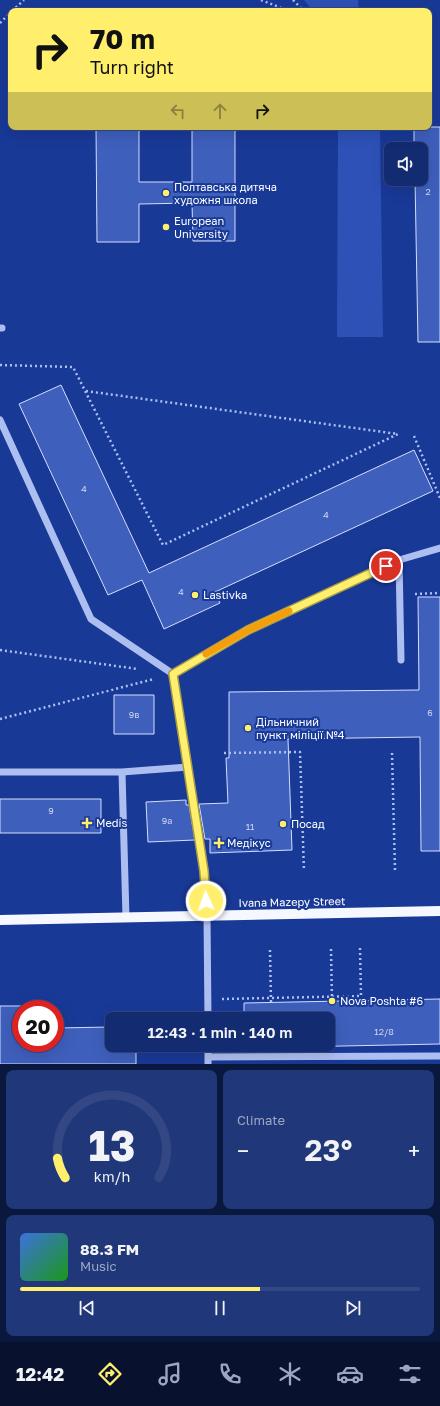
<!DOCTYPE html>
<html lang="en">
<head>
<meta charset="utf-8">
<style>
	body { margin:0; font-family:"Golos Text",sans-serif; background:#203779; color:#f1f3f6; height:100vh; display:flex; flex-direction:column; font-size:15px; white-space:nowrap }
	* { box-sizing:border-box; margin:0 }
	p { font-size:13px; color:#9da7c3 }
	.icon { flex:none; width:22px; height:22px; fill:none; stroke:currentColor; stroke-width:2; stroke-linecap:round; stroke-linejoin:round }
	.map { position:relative; height:1064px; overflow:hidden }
	.details { display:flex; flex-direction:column; gap:6px; padding:6px; background:#0a183e; flex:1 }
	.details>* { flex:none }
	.hud { position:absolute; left:8px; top:8px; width:424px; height:122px; border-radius:8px; box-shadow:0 4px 16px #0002,0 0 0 1px #324784; background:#ffef6c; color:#111; overflow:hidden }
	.controls { position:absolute; left:384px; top:142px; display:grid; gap:8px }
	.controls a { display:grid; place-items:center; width:44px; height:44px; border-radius:8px; background:#132b71; box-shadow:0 4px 16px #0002,0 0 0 1px #324784; font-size:20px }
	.speed { position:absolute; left:12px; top:1000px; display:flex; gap:8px; font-size:20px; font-weight:700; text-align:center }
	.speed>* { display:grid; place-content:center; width:52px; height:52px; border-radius:50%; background:#132b71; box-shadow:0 4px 16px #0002,0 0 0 1px #324784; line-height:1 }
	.speed .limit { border:6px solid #d22; background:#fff; color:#111 }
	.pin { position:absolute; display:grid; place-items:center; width:34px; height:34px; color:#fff; margin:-17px; border:2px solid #fff; border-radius:50%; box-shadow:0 1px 4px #0007 }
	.me { position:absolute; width:44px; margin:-22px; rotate:357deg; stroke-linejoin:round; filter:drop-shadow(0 0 3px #0008) }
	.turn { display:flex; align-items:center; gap:14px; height:84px; padding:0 16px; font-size:18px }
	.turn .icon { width:52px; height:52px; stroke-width:2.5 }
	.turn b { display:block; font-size:28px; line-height:34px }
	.lanes { display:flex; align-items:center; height:38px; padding:0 16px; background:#0003; justify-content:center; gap:20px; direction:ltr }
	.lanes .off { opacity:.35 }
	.big { font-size:30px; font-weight:600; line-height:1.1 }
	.details .tile { flex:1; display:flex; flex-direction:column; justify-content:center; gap:6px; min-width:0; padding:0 14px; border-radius:8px; background:#203779 }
	.details .dial { align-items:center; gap:0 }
	.dial svg { height:104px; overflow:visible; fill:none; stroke:#324784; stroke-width:7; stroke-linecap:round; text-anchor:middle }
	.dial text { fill:#f1f3f6; stroke:none }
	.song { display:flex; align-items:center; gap:12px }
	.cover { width:48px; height:48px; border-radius:6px; background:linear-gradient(135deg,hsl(220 70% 55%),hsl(120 70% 35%)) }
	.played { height:4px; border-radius:2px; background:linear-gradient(90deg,#ffef6c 60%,#324784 60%) }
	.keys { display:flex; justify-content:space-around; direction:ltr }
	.heat { display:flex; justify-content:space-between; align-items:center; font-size:22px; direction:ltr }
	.details .tiles { flex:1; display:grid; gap:6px; grid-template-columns:1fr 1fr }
	.tile:last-child { grid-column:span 2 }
	.trip { position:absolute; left:105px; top:1012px; width:230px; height:40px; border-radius:8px; background:#132b71; box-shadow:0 4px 16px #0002,0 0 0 1px #324784; font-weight:600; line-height:40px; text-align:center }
	.tab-bar { display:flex; height:64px; justify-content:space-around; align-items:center; background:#08112d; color:#9da7c3 }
	.tab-bar .icon { width:28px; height:28px }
	.tab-bar .active { color:#ffef6c }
	.tab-bar b { font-size:18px; color:#f1f3f6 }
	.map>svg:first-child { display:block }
	.green { fill:#2d51b6 }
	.building { fill:#3e5fbc; stroke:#d4defc }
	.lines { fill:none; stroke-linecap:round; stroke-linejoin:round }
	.path { stroke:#adbff1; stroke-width:2.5; stroke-dasharray:2 3; stroke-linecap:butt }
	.minor { stroke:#adbff1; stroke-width:7 }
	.major { stroke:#f6f8ff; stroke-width:10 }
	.route-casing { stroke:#a69b46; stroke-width:10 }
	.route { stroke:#ffef6c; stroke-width:7 }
	.slow { stroke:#f59e0b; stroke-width:7 }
	.poi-dot { fill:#ffef6c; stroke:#193997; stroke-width:1.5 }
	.labels { text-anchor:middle; stroke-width:4; stroke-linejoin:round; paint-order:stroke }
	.number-label { font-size:9px; fill:#cfd7ee }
	.poi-label { font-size:11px; fill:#fff; stroke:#193997; text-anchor:start }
	.street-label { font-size:11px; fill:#fff; stroke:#193997 }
</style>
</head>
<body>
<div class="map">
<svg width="440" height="1064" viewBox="0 0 440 1064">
	<rect width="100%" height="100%" fill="#193997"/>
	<!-- green -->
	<path class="green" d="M304,0H358L359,11H313Z
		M338,127H377L380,131L383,337H337Z"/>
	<!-- building -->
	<path class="building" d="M96,127H139V182H192V127H235V241H193L192,203L139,204V242H97Z
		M414,127H440V342H418L415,179H421V149H414Z
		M61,385L149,573L414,450L433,491L215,592L220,603L164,629L142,580L108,595L19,404Z
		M418,597H440V851H421L420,737L288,739L292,850L210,853V839H205L199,804L228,803L226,758H229V692L419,690Z
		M114,695H154V734H114Z
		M0,799H101V833H0Z
		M186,800V805H189L195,840L148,842L146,802Z
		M440,999V1044L245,1048V1045H328V1019H244V1003Z
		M0,1006H21V1043H55V1028L112,1027V1045H136V1064H0Z"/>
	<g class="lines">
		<!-- path -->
		<path class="path" d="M261,0L289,11
			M293,0L304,11
			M12,11L24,0
			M0,23L11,12
			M390,127L391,129
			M0,365L73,367L163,545L398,434
			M86,391L398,434
			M414,436L440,498
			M415,594L440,593
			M0,650L138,669
			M0,719L154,679
			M224,753L300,752L304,871
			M392,753L395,870
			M331,949L332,1001
			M270,950L271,1002
			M222,999L361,996L360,948"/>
		<!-- minor -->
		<path class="minor" d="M0,328H2
			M0,420L91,619L173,674L205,871L207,916L208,1019
			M399,560L401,660
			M173,674L248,630L399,560L440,548
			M0,772H122L126,918
			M122,772L188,767
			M208,1045V1064
			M208,1057L440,1056"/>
		<!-- major -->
		<path class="major" d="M0,920L440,911"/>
	</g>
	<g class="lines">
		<!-- route casing -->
		<g class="route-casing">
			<path id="route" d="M206,901L204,871L173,674L248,630L386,566"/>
		</g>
		<!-- route -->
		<use href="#route" class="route"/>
		<!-- slow -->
		<path class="slow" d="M206,654L248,630L289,611"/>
	</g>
	<!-- markers -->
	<g class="poi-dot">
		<circle cx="166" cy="193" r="4"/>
		<circle cx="166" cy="227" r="4"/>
		<circle cx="195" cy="595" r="4"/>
		<circle cx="248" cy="728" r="4"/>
		<path d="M85 817h4v4h4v4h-4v4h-4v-4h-4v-4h4z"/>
		<circle cx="283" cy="824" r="4"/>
		<path d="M217 837h4v4h4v4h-4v4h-4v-4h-4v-4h4z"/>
		<circle cx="332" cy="1001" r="4"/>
	</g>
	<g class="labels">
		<!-- number labels -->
		<g class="number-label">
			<text x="428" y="195">2</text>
			<text x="84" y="492">4</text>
			<text x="326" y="518">4</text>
			<text x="181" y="595">4</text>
			<text x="430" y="716">6</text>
			<text x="134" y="718">9в</text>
			<text x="51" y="814">9</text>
			<text x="167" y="824">9а</text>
			<text x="250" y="830">11</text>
			<text x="384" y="1035">12/8</text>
		</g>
		<!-- poi labels -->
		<g class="poi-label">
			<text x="174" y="191">Полтавська дитяча<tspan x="174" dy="13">художня школа</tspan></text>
			<text x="174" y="225">European<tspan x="174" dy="13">University</tspan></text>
			<text x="203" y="599">Lastivka</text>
			<text x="256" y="726">Дільничний<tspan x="256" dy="13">пункт міліції №4</tspan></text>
			<text x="96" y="827">Medis</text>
			<text x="291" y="828">Посад</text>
			<text x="227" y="847">Медікус</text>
			<text x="340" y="1005">Nova Poshta #6</text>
		</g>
		<!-- street labels -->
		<g class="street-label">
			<text transform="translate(292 902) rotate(-1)" y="4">Ivana Mazepy Street</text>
		</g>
	</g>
</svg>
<div class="controls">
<a><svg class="icon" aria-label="sound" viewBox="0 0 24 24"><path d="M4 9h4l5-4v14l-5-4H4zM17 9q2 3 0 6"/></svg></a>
</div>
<div class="speed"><div class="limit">20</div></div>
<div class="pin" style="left:386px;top:566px;background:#d93025"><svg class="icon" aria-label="arrive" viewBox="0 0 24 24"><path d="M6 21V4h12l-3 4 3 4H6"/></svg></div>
<svg class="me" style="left:206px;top:901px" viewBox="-20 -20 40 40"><circle r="17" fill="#ffef6c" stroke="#fff" stroke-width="3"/><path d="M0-11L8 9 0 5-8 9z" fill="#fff"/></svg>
<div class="trip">12:43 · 1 min · 140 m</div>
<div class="hud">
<div class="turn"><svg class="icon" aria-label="right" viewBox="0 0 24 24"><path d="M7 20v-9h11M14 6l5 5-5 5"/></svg><div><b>70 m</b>Turn right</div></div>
<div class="lanes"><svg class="icon off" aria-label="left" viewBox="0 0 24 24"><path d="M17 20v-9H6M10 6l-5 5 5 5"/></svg><svg class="icon off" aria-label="ahead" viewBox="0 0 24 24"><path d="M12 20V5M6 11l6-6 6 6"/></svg><svg class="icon" aria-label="right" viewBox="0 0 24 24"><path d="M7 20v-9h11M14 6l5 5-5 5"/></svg></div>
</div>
</div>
<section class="details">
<div class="tiles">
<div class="tile dial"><svg viewBox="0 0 100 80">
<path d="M14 69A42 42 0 1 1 86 69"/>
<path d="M14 69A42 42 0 0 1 8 54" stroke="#ffef6c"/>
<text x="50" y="56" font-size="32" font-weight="700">13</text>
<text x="50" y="72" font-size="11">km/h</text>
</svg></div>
<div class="tile"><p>Climate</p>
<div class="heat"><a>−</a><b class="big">23°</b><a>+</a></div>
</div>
<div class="tile">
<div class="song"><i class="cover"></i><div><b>88.3 FM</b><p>Music</p></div></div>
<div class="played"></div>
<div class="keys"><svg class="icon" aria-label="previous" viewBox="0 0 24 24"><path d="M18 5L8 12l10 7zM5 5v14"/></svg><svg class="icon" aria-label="pause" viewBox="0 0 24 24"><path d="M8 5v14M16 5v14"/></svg><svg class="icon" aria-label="next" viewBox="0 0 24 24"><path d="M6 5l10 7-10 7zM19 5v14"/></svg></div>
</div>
</div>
</section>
<nav class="tab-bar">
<b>12:42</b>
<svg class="icon active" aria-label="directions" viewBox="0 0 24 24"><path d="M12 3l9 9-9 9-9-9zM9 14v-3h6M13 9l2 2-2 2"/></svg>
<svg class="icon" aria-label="music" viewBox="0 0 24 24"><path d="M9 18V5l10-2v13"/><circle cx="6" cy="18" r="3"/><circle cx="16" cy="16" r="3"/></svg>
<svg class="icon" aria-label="phone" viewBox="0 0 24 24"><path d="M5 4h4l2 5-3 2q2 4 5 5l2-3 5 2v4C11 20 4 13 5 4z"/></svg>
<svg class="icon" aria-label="climate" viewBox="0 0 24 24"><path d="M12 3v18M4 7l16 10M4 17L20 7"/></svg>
<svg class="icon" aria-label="car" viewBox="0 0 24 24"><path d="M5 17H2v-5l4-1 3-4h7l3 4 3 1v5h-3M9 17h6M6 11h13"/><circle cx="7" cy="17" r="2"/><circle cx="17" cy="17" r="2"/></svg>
<svg class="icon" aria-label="filters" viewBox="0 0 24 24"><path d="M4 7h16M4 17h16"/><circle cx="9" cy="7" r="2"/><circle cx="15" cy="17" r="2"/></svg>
</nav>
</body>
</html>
